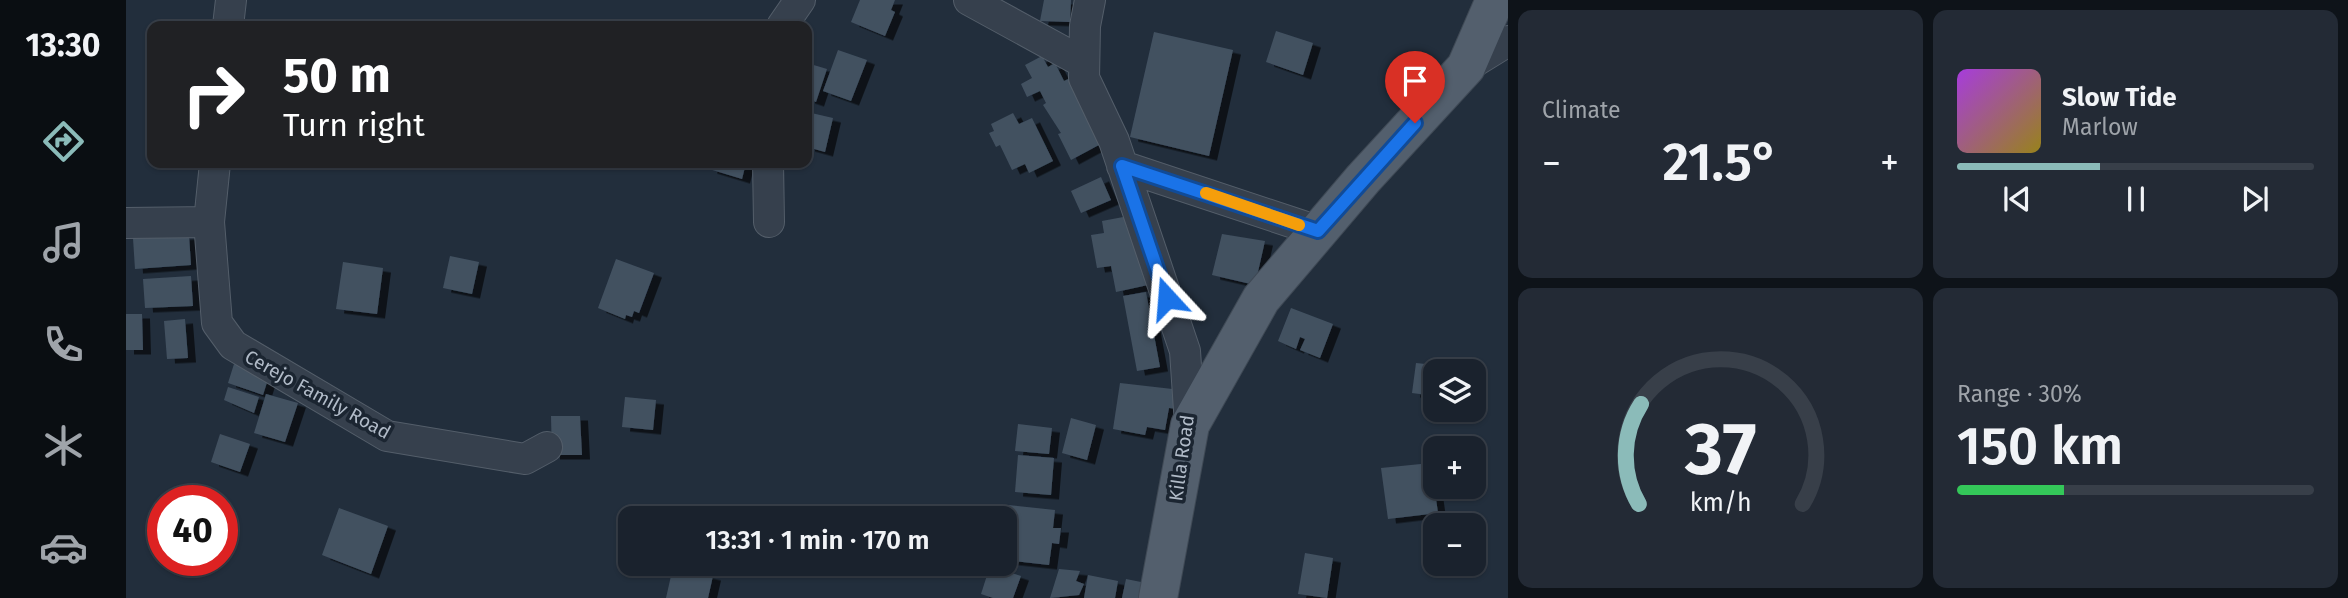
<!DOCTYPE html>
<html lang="en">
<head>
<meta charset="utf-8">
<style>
	body { margin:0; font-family:"Fira Sans",sans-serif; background:#232a35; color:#f1f3f6; height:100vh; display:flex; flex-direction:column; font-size:26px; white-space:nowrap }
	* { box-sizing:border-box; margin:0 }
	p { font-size:23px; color:#9fa4aa }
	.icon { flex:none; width:38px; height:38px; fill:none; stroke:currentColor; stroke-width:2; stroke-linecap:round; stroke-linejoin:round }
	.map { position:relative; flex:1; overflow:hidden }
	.side { display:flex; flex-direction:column; gap:10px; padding:10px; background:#0e1319; width:840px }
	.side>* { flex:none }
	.hud { position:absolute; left:21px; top:21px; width:665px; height:147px; border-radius:14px; box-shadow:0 2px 5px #0004,0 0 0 2px #383f49; background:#202124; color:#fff; overflow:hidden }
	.buttons { position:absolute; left:1297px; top:359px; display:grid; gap:14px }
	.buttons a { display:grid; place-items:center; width:63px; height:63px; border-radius:14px; background:#1a222d; box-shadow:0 2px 5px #0004,0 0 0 2px #383f49; font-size:35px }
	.speed { position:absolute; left:21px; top:485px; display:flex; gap:14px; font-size:35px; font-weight:700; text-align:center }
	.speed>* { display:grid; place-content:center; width:91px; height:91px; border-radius:50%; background:#1a222d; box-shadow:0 2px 5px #0004,0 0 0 2px #383f49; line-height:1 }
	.speed .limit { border:10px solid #d22; background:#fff; color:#111 }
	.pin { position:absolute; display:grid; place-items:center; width:60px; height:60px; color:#fff; margin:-72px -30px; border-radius:50% 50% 50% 0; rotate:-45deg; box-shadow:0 0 7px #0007 }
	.pin .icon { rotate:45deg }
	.me { position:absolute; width:77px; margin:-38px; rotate:341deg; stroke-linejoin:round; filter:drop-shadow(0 0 5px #0008) }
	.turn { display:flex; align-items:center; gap:24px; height:147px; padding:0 21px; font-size:32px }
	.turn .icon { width:91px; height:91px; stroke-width:2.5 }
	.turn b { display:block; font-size:49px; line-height:60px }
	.big { font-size:52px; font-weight:600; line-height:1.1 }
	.side .card { flex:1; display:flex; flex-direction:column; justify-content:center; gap:10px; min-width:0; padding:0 24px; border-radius:14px; background:#232a35 }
	.side .dial { align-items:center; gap:0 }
	.dial svg { height:182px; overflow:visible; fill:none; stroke:#383f49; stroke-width:7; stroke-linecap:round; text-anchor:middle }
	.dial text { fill:#f1f3f6; stroke:none }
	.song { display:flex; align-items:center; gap:21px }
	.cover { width:84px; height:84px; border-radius:10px; background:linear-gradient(135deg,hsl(280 70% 55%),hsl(50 70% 35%)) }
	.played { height:7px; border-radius:4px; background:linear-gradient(90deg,#8bbbb9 40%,#383f49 40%) }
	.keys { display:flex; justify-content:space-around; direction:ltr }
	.heat { display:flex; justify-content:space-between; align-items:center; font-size:38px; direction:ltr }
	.charge { height:10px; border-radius:5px; background:linear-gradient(90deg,#34c759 30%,#383f49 0) }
	.side .tiles { flex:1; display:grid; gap:10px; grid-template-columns:repeat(2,1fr) }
	.trip { position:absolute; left:492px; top:506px; width:399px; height:70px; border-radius:14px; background:#1a222d; box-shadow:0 2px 5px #0004,0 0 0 2px #383f49; font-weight:600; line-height:70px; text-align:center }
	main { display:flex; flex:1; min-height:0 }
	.tabs { display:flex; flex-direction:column; width:126px; justify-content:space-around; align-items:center; background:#0a0e12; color:#9fa4aa }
	.tabs .icon { width:49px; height:49px }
	.tabs .active { color:#8bbbb9 }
	.tabs b { font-size:32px; color:#f1f3f6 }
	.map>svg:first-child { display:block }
	.building { fill:#425161; filter:url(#shadow) }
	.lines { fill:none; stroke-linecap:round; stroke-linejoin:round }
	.minor-casing { stroke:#545e6a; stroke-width:32 }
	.major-casing { stroke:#3f4955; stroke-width:40 }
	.minor { stroke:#36404d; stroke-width:30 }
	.major { stroke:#535f6d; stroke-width:38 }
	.route-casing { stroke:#114b97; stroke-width:18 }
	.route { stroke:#1a73e8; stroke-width:12 }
	.slow { stroke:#f59e0b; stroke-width:12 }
	.labels { text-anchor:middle; stroke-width:7; stroke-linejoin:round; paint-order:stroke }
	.street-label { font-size:19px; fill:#b1bbc8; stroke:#1b2531 }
</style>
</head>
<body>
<main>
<nav class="tabs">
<b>13:30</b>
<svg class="icon active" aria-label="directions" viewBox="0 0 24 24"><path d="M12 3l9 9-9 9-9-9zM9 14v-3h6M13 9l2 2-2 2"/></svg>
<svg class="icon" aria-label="music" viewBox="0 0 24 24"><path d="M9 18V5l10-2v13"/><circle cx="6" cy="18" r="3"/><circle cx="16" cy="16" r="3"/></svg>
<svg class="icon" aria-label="phone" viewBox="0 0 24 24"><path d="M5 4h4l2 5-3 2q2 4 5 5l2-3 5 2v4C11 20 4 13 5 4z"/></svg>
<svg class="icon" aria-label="climate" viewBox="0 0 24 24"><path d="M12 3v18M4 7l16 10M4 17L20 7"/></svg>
<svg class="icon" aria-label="car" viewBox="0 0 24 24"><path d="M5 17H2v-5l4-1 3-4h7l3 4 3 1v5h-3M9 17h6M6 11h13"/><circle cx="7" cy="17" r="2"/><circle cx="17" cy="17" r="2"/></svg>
</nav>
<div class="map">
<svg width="1382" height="598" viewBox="0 0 1382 598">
	<defs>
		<filter id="shadow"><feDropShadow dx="8" dy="4.5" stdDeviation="0" flood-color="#0009"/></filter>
	</defs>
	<rect width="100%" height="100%" fill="#222e3c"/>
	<!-- building -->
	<path class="building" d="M734,0H769L765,10L769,12L759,36L725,22Z
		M918,0H945L944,22L914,21Z
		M1150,31L1187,43L1177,75L1140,62Z
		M1028,32L1107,50L1083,156L1004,137Z
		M712,50L741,60L725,101L697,91Z
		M23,52H26V74H24Z
		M916,56L922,67L929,63L938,81L947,77L984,139L945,160L932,134L935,133L917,105L920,103L914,91L901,97L895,84L906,78L899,65Z
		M681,63L701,69L690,102L681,99Z
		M681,112L707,118L699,152L681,147Z
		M887,113L893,124L906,118L927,161L903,173L899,164L886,170L874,145L870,147L863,133L868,131L865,124Z
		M585,163H620L616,179L583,169Z
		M975,177L985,200L955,213L945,191Z
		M1008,215L1022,285L990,292L985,266L971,268L965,235L978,233L976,221Z
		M1096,234L1139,241L1129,285L1086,275Z
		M63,235L65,265L9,269L7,238Z
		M324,256L353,262L346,294L317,288Z
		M490,259L528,273L513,313L508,311L506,317L500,315L499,319L472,308Z
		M217,262L257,268L251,314L210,309Z
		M65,276L67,306L19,308L17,279Z
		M1020,292L1034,367L1011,371L997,296Z
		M1165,308L1207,324L1194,358L1174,350L1179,339L1174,337L1170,349L1152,341Z
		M0,314H16L17,350H0Z
		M59,319L62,358L41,359L38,321Z
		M1290,363L1346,369V371H1309V396L1286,393Z
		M108,364L143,376L137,395L102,383Z
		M1348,369L1354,370L1350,401L1348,400Z
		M994,383L1055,390L1052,409L1043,408L1039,430L1021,427L1019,435L987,429Z
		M102,387L133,397L128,413L98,400Z
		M140,394L172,403L159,442L128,433Z
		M499,397L530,400L527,430L496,427Z
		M425,416H454L456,455H426Z
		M945,418L970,425L961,460L936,453Z
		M892,424L926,428L923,454L889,451Z
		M94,434L124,444L114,472L85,462Z
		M892,455L928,458L925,495L889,492Z
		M1305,463L1312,513L1262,519L1255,468Z
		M882,505L929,510L927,528H935L933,544L926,543L923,565L878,560Z
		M213,508L262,526L245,574L196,555Z
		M1179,553L1207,558L1201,598L1172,594Z
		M864,566L895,576L887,598H867L855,594Z
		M547,567L587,576L582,598H540Z
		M933,569L954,571L950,581L958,584L953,595L924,598Z
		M962,575L992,581L989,598H958Z
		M1000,579L1025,584L1022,598H996Z"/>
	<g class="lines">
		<!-- minor casing -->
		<g class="minor-casing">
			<path id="minor" d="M843,0L958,63
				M964,0L959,26L958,78L988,141L1059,351L1064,425
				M102,26L105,0
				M656,26L674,0
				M1340,67L1382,41
				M89,163L83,222L91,323L107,345L261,436L399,459L421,447
				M642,163L643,222
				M996,166L1192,231
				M0,223L83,222"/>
		</g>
		<!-- major casing -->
		<g class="major-casing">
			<path id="major" d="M1032,598L1064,425L1135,299L1237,179L1340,67L1369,0"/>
		</g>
		<!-- minor -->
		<use href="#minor" class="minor"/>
		<!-- major -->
		<use href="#major" class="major"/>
	</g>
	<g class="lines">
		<!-- route casing -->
		<g class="route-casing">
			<path id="route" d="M1041,298L996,166L1192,231L1289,123"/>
		</g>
		<!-- route -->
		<use href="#route" class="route"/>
		<!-- slow -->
		<path class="slow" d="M1080,193L1173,225"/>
	</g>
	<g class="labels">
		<!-- street labels -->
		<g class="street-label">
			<text transform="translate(192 394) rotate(29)" y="7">Cerejo Family Road</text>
			<text transform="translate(1055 458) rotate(-82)" y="7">Killa Road</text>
		</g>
	</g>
</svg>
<div class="buttons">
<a><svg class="icon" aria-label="layers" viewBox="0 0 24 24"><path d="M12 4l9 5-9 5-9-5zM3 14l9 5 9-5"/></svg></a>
<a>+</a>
<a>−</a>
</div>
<div class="speed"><div class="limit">40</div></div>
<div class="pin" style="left:1289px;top:123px;background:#d93025"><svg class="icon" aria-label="arrive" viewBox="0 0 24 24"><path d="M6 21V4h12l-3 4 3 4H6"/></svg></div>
<svg class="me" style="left:1041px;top:298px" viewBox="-20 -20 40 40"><path d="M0-17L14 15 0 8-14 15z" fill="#1a73e8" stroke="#fff" stroke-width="4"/></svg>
<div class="trip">13:31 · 1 min · 170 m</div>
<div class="hud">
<div class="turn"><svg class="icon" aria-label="right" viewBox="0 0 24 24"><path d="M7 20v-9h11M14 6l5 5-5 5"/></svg><div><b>50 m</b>Turn right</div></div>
</div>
</div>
<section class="side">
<div class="tiles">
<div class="card"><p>Climate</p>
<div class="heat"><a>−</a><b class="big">21.5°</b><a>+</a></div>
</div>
<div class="card">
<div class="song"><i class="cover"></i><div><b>Slow Tide</b><p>Marlow</p></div></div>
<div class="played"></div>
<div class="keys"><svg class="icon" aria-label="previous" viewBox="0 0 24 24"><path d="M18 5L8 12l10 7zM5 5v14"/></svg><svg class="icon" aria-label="pause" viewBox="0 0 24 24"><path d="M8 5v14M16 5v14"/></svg><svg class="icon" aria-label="next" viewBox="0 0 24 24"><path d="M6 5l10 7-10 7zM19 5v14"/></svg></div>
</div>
<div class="card dial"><svg viewBox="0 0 100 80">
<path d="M14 69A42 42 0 1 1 86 69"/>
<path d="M14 69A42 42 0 0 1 15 25" stroke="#8bbbb9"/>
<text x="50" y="56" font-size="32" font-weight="700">37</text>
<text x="50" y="72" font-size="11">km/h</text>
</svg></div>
<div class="card"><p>Range · 30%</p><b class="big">150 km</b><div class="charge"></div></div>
</div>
</section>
</main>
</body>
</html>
